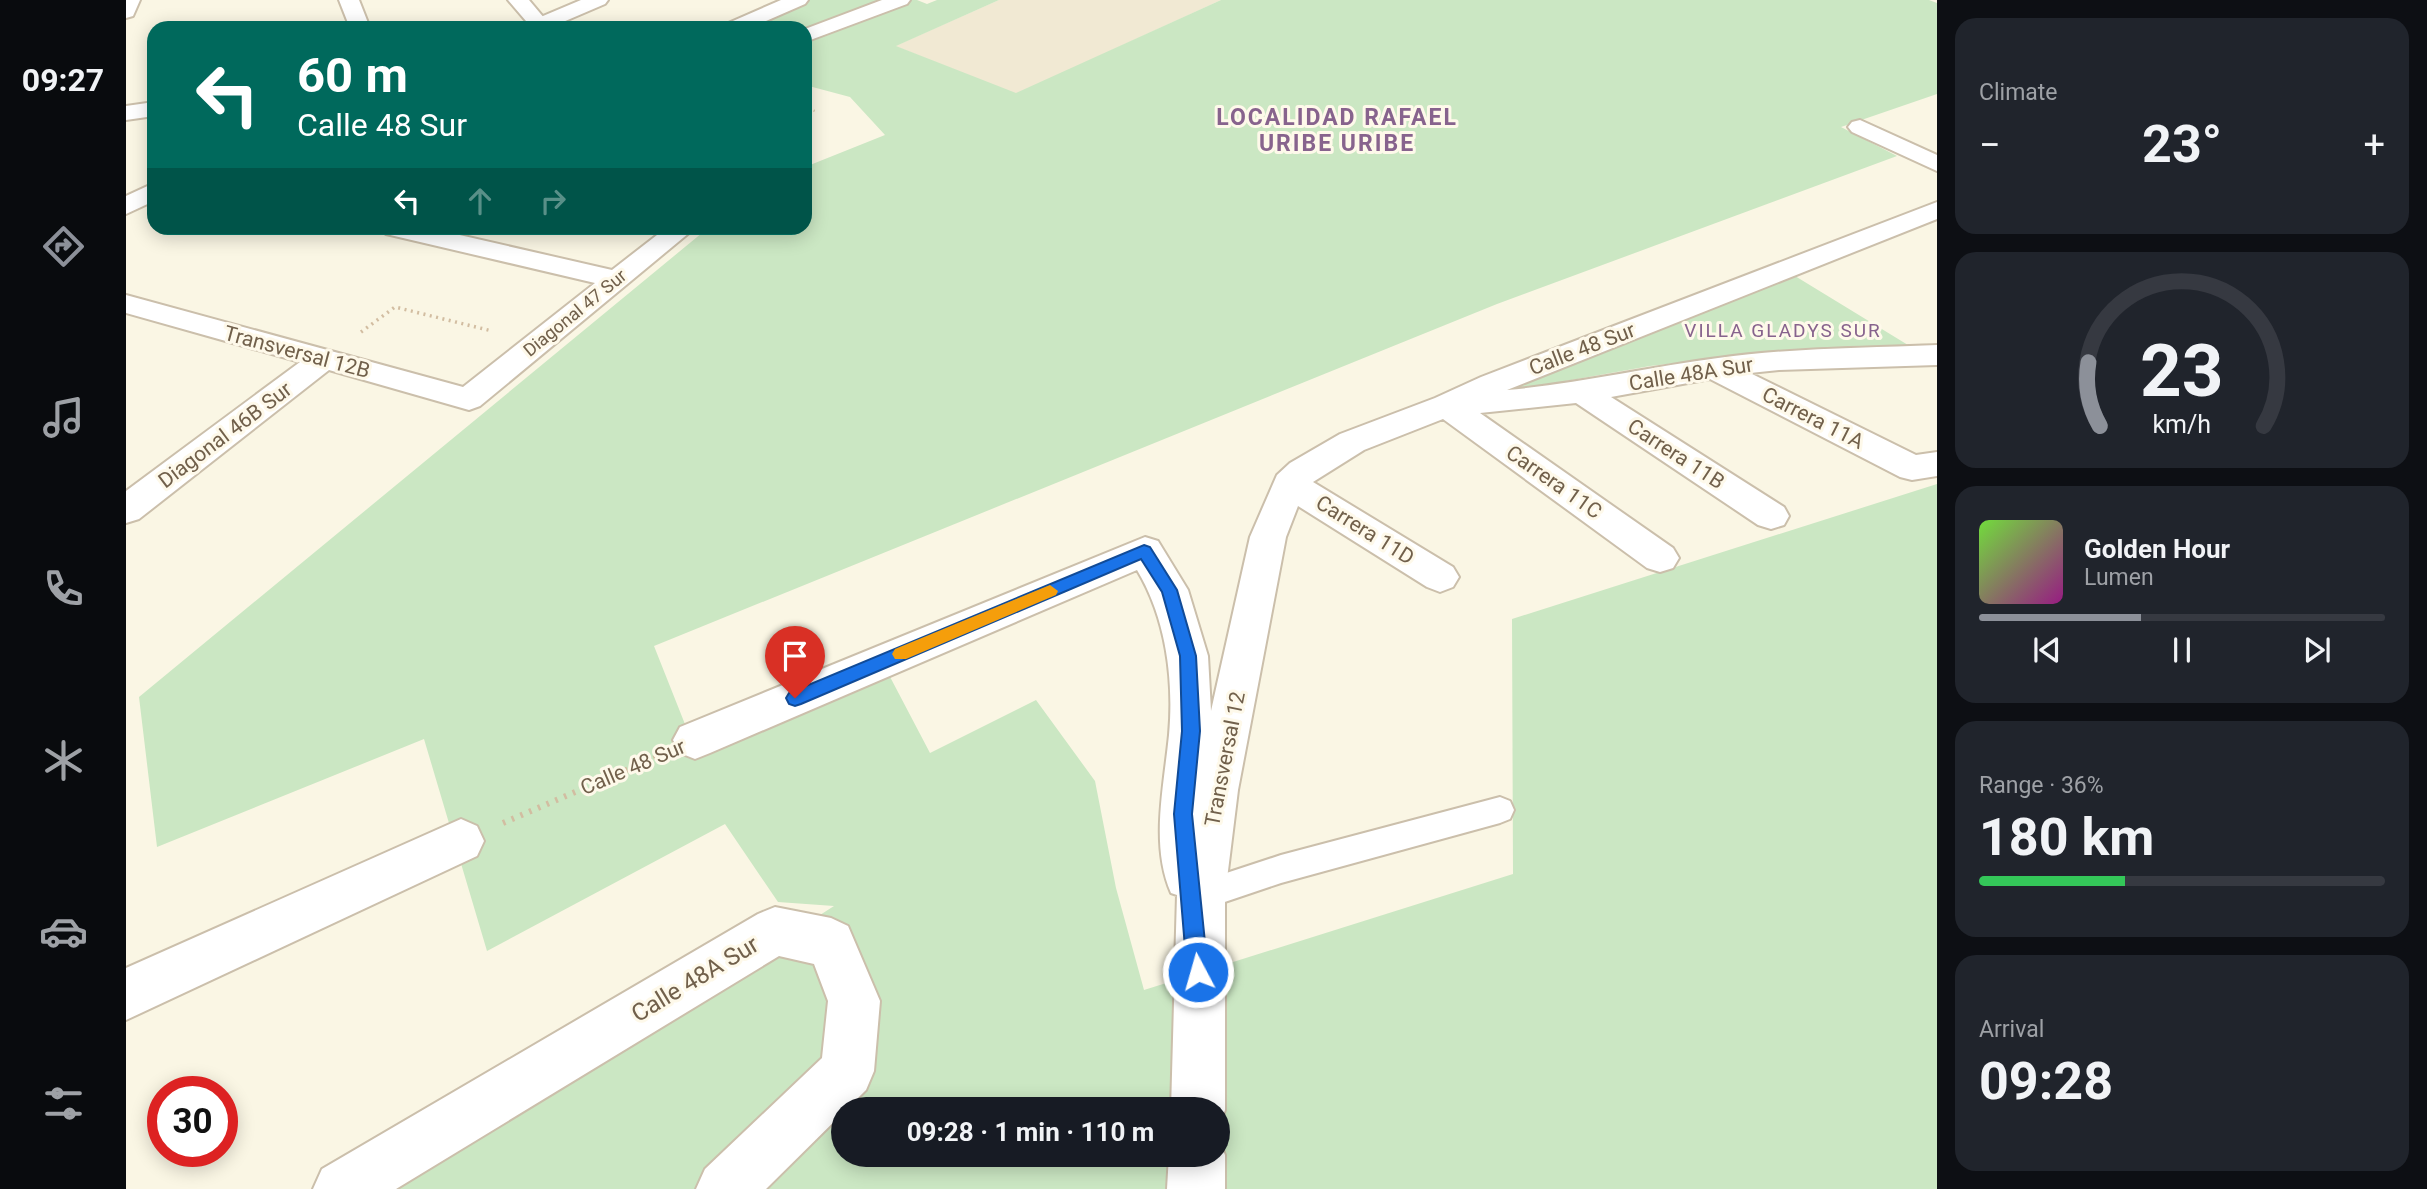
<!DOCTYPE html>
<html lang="en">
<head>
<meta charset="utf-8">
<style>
	body { margin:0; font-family:Roboto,sans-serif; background:#20242c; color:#f1f3f6; height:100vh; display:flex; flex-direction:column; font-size:26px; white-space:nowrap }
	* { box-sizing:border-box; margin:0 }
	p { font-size:23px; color:#9ea1a6 }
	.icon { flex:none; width:38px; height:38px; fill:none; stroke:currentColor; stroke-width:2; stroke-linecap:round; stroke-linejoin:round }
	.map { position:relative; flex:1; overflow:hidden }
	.sheet { display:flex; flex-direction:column; gap:18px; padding:18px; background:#0d0f14; width:490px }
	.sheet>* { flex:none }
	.guide { position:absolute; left:21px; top:21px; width:665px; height:214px; border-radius:21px; box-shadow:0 4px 18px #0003; background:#00695c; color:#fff; overflow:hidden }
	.speed { position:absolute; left:21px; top:1076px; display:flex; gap:14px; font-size:35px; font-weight:700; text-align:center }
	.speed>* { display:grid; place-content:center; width:91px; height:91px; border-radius:50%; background:#171b24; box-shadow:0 4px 18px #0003; line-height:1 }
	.speed .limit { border:10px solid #d22; background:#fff; color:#111 }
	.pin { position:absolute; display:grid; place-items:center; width:60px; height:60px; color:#fff; margin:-72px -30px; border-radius:50% 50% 50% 0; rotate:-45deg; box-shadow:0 0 7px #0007 }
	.pin .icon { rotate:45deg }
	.me { position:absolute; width:77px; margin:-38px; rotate:354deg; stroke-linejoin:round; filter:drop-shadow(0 0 5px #0008) }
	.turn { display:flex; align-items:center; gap:24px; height:147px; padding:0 35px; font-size:32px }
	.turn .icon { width:91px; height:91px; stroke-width:2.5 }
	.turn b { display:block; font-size:49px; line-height:60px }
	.lanes { display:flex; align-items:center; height:66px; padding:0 35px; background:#0003; justify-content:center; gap:35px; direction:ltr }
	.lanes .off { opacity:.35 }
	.big { font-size:52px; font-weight:700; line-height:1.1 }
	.sheet .tile { flex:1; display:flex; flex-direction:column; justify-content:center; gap:10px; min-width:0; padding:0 24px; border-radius:21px; background:#20242c }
	.sheet .dial { align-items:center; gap:0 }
	.dial svg { height:182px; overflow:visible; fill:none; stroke:#363941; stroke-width:7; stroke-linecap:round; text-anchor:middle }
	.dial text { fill:#f1f3f6; stroke:none }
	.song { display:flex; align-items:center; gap:21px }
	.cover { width:84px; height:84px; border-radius:10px; background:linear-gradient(135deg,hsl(100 70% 55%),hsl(310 70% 35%)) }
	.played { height:7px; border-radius:4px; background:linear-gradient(90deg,#8c9099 40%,#363941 40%) }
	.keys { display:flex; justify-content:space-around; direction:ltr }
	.heat { display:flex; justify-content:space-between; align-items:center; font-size:38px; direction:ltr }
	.charge { height:10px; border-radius:5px; background:linear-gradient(90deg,#34c759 36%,#363941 0) }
	.trip { position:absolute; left:705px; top:1097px; width:399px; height:70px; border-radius:35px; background:#171b24; box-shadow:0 4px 18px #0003; font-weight:700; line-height:70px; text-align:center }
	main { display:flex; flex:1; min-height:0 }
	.tabs { display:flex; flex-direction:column; width:126px; justify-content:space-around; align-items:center; background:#090b0e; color:#9ea1a6 }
	.tabs .icon { width:49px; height:49px }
	.tabs .active { color:#8c9099 }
	.tabs b { font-size:32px; color:#f1f3f6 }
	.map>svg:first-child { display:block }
	.residential { fill:#f1e9d3 }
	.green { fill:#cbe7c3; fill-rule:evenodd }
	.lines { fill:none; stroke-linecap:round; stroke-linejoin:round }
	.service-casing { stroke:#cbbfab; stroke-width:4 }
	.minor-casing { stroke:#cbbfab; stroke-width:4 }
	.tertiary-casing { stroke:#cbbfab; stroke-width:4 }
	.path-far3 { stroke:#d2bda1; stroke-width:2.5; stroke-dasharray:1 3.5; stroke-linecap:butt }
	.path-far2 { stroke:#d2bda1; stroke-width:3.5; stroke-dasharray:2 4.5; stroke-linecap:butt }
	.path-far1 { stroke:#d2bda1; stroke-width:4.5; stroke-dasharray:2 5; stroke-linecap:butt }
	.path { stroke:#d2bda1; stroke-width:6; stroke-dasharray:2.5 7; stroke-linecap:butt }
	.service { fill:#fff; fill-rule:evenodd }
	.minor { fill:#fff; fill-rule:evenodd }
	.tertiary { fill:#fff; fill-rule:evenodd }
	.route { fill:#1a73e8; stroke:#114b97; stroke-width:2 }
	.slow { fill:#f59e0b }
	.labels { text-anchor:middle; stroke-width:6; stroke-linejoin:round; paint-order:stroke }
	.far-street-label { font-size:18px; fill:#71604b; stroke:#fef9ea }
	.far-neighbourhood-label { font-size:19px; letter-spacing:2px; fill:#87638d; stroke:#fef9ea }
	.street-label { font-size:21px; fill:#71604b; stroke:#fef9ea }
	.far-district-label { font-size:23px; font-weight:bold; letter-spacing:2px; fill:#87638d; stroke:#fef9ea }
	.near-street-label { font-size:24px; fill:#71604b; stroke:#fef9ea }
</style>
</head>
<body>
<main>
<nav class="tabs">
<b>09:27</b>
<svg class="icon active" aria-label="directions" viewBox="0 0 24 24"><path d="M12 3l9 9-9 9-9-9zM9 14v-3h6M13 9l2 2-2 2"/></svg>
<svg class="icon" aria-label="music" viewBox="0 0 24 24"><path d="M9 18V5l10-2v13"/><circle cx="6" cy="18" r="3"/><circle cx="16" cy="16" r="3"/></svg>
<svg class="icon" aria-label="phone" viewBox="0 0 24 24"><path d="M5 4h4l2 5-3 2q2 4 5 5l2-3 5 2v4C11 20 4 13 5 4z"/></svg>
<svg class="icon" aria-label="climate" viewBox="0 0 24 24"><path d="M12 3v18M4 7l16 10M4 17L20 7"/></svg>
<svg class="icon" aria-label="car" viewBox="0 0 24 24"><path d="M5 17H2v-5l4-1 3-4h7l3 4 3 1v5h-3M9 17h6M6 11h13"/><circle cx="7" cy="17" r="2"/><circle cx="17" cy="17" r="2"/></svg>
<svg class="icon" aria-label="filters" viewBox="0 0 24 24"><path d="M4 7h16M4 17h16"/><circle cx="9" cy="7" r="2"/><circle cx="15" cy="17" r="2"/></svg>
</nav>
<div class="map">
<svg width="1811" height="1189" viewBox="0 0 1811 1189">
	<rect width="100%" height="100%" fill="#faf6e4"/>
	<!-- residential -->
	<path class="residential" d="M873,0H1095L890,94L769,46Z"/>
	<!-- green -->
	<path class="green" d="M673,0H791L801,4L811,0H873L770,46L890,93L1095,0H1803L1811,3V94L1715,127L1771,156L1371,304L528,646L572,757L762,673L804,753L910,700L969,781L990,888L1018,990L1387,874L1386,619L1811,484V1189H267L708,906L652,902L599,824L361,951L298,739L31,847L13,697L582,228H679V167L759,135L724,97L679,85V28H611ZM718,1110H1092V1155H718Z
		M1669,276L1782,345L1636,353L1524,366L1372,393Z"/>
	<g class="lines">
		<!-- service casing -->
		<g class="service-casing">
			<path id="service" d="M1374,797L1384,801L1388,810L1384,819L1374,823L1155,883L1075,910L1064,905L1060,895L1064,885L1155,855Z"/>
		</g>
		<!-- minor casing -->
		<g class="minor-casing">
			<path id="minor" d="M213,0H233L244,28H224Z
				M382,0H403L424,25L422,28H406Z
				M655,0H682L679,4L624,28H597L600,24Z
				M756,0H784L781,4L679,42V29Z
				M1734,120L1811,155V171L1726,132L1722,127L1726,122Z
				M1811,202V219L1381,390C1452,384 1521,367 1592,358C1665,348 1738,348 1811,345V365L1653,370L1624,373L1790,455L1811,452V476L1786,480L1774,477L1584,379L1485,397L1658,507L1663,516L1658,525L1645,529L1632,525L1450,403L1354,413L1547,548L1553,558L1547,568L1534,572L1521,568L1317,419L1238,450L1187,482L1327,567L1333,577L1327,587L1314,592L1301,587L1172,506L1160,537L1112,790L1099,895V1110L1092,1128V1110H1045L1051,895L1045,893C1024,845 1038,786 1043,735C1048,679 1040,618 1011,570L584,753L569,759L554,753L547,740L554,727L1019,537L1032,541L1062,590L1082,656L1085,711L1124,537L1151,475L1164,463L1214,434L1309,398L1355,377Z
				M257,228H303L486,270L540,228H569L354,406L343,410L203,370L13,519L0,523V491L174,362L0,313V295L337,387L469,283L260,234Z
				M335,819L351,826L358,841L351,856L0,1020V968Z
				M649,907L705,918L722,926L754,1001L748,1071L740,1090L640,1189H570L579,1169L696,1058L702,1001L688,964L653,956L270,1189H187L196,1169L632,914Z
				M1092,1138L1099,1155V1189H1041L1043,1155H1092Z"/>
		</g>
		<!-- tertiary casing -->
		<g class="tertiary-casing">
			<path id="tertiary" d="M0,0H14L7,16L0,18Z
				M455,0H482L479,4L423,28H395L398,24Z
				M28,102V116L0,120V106Z
				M28,183V201L0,214V196Z"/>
		</g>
		<!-- path-far3 -->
		<path class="path-far3" d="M679,108L689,111"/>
		<!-- path-far2 -->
		<path class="path-far2" d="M235,332L269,307L366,331"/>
		<!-- path-far1 -->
		<path class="path-far1" d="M508,766L529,757"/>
		<!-- path -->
		<path class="path" d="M377,823L512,765"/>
		<!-- service -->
		<use href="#service" class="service"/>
		<!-- minor -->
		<use href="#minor" class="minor"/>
		<!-- tertiary -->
		<use href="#tertiary" class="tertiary"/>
	</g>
	<!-- route -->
	<path class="route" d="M1018,545L1024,547L1051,590L1070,656L1074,731L1066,814L1082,972L1079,979L1072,983L1064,979L1061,972L1048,814L1056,731L1054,656L1036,592L1015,559L675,704L669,706L663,704L660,698L663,693Z"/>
	<!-- slow -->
	<path class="slow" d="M924,585L932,591L930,595L780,659H769L766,654L769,649Z"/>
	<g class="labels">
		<!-- far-street labels -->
		<g class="far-street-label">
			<text transform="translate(449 313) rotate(-39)" y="6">Diagonal 47 Sur</text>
		</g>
		<!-- far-neighbourhood labels -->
		<g class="far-neighbourhood-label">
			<text x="1657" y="337">VILLA GLADYS SUR</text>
		</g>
		<!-- street labels -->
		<g class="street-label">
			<text transform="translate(1456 349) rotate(-21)" y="7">Calle 48 Sur</text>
			<text transform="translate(171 352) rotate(15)" y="7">Transversal 12B</text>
			<text transform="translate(1565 374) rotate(-9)" y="7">Calle 48A Sur</text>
			<text transform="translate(1687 418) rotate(27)" y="7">Carrera 11A</text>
			<text transform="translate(99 435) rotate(-37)" y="7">Diagonal 46B Sur</text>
			<text transform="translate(1550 454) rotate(33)" y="7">Carrera 11B</text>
			<text transform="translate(1428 482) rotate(35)" y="7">Carrera 11C</text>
			<text transform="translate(1239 530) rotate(32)" y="7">Carrera 11D</text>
			<text transform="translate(1099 759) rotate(-79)" y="7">Transversal 12</text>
			<text transform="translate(507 767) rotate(-23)" y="7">Calle 48 Sur</text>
		</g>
		<!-- far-district labels -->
		<g class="far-district-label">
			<text x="1211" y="125">LOCALIDAD RAFAEL<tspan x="1211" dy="26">URIBE URIBE</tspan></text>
		</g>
		<!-- near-street labels -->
		<g class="near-street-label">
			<text transform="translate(569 979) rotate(-31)" y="8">Calle 48A Sur</text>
		</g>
	</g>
</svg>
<div class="speed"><div class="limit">30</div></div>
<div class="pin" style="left:669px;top:698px;background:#d93025"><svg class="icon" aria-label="arrive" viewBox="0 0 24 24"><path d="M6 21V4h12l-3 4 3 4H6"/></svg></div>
<svg class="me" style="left:1072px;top:972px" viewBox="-20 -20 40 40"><circle r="17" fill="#1a73e8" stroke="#fff" stroke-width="3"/><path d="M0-11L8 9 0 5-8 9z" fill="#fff"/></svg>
<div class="trip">09:28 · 1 min · 110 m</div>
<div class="guide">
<div class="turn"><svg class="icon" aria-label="left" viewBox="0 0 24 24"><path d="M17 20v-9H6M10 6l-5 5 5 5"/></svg><div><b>60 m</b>Calle 48 Sur</div></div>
<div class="lanes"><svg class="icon" aria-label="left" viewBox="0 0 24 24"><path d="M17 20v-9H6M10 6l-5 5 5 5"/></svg><svg class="icon off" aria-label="ahead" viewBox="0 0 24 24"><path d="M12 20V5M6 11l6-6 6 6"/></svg><svg class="icon off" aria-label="right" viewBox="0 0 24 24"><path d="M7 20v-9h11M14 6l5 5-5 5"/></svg></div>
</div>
</div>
<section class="sheet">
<div class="tile"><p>Climate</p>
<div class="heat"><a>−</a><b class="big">23°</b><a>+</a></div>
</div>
<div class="tile dial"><svg viewBox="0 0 100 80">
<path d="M14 69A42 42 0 1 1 86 69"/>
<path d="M14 69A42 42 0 0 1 9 41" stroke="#8c9099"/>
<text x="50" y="56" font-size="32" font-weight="700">23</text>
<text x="50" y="72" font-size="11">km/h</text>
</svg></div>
<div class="tile">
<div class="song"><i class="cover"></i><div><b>Golden Hour</b><p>Lumen</p></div></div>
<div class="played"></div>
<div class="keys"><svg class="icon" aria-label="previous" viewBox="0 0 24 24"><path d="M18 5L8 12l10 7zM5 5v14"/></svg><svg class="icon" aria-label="pause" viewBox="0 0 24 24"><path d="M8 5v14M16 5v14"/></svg><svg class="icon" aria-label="next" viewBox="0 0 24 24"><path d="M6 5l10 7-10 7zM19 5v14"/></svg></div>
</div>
<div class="tile"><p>Range · 36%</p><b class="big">180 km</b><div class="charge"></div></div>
<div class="tile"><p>Arrival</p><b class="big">09:28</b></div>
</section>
</main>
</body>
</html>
